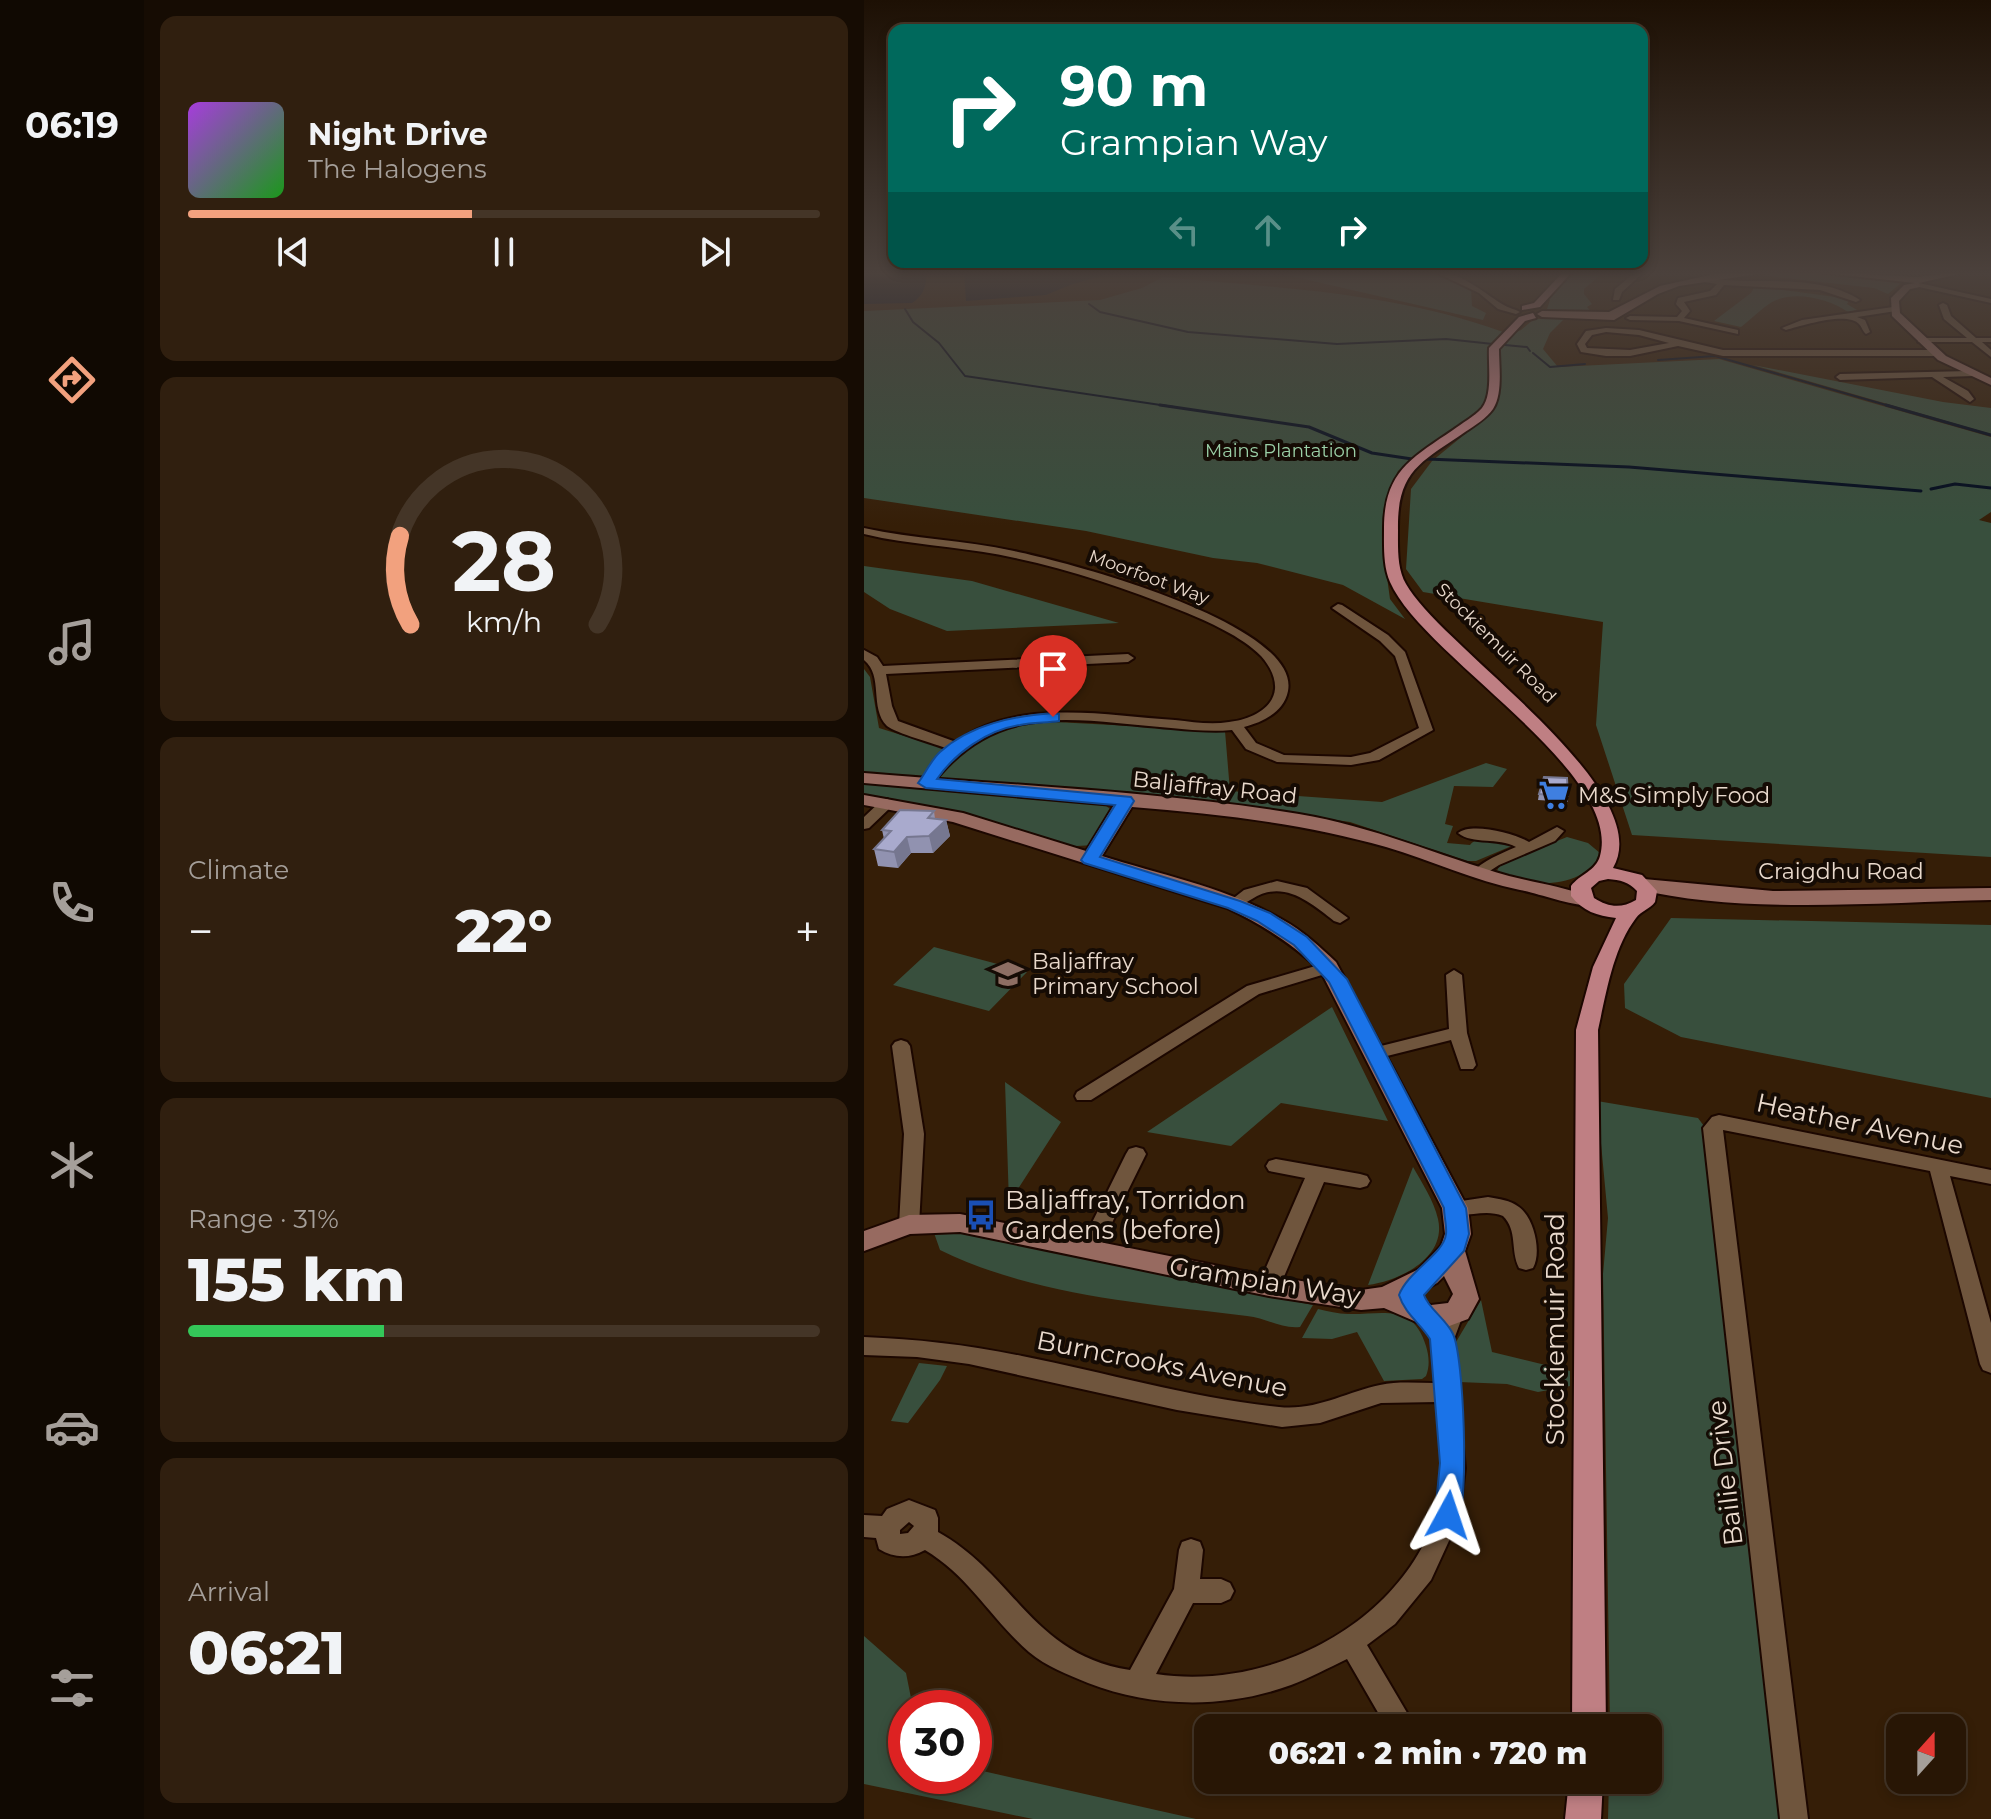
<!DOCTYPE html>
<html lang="en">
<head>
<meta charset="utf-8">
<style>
	body { margin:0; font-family:Montserrat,sans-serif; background:#301f0f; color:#f1f3f6; height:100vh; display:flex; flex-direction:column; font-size:30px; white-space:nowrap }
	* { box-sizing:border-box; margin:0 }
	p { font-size:26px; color:#a59f9a }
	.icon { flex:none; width:44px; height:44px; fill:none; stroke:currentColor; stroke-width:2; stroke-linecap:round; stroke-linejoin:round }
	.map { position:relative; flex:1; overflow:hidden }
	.panel { display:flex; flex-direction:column; gap:16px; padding:16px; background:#160c03; width:720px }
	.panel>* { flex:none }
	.top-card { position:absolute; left:24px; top:24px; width:760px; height:244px; border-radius:16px; box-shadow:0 4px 12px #0003,0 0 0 2px #443527; background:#00695c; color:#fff; overflow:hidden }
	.needle { width:52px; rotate:21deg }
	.controls { position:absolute; left:1022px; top:1714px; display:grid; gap:16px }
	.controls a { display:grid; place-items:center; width:80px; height:80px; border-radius:16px; background:#281605; box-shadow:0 4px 12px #0003,0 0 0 2px #443527; font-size:40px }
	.speed { position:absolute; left:24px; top:1690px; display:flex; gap:16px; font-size:40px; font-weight:700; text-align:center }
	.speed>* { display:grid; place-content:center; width:104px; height:104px; border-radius:50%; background:#281605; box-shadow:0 4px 12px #0003,0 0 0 2px #443527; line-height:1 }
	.speed .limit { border:12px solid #d22; background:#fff; color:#111 }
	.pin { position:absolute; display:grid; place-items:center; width:68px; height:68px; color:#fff; margin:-82px -34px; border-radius:50% 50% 50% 0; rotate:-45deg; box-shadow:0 0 8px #0007 }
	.pin .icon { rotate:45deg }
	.me { position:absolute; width:88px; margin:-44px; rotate:5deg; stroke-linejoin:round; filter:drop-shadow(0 0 6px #0008) }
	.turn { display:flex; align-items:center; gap:28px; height:168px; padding:0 40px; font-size:36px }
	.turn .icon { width:104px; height:104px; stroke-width:2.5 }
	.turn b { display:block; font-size:56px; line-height:68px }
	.lanes { display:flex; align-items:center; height:76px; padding:0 40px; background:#0003; justify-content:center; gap:40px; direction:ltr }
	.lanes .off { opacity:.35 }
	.big { font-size:60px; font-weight:800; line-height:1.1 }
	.panel .tile { flex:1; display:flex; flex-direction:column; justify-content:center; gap:12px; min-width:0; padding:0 28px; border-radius:16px; background:#301f0f }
	.panel .dial { align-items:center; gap:0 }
	.dial svg { height:208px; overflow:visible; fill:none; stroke:#443527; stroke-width:7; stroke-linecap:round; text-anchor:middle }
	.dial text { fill:#f1f3f6; stroke:none }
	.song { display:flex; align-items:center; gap:24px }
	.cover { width:96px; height:96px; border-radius:12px; background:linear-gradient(135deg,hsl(280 70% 55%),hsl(120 70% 35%)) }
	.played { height:8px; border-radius:4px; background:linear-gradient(90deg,#f2a17e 45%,#443527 45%) }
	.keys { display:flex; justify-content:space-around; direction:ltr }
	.heat { display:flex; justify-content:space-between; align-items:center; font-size:44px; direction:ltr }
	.charge { height:12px; border-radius:6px; background:linear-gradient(90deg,#34c759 31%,#443527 0) }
	.trip { position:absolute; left:330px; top:1714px; width:468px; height:80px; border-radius:16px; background:#281605; box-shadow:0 4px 12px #0003,0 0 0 2px #443527; font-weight:800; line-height:80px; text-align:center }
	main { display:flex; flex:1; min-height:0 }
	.dock { display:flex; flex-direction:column; width:144px; justify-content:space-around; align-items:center; background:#100902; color:#a59f9a }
	.dock .icon { width:56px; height:56px }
	.dock .on { color:#f2a17e }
	.dock b { font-size:36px; color:#f1f3f6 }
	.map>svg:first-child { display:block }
	.green { fill:#384f3d }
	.water { fill:#000b1e }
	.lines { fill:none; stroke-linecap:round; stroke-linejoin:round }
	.stream-far1 { stroke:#000b1e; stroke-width:2 }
	.stream { stroke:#000b1e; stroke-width:3 }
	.street-casing { stroke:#1c0700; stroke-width:4 }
	.secondary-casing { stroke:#1c0700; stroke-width:4 }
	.primary-casing { stroke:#1c0700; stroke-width:4 }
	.street { fill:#6f553d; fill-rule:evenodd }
	.secondary { fill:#976a60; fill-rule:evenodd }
	.primary { fill:#bf7f83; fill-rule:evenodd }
	.wall { fill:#9192b0 }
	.shaded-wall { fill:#767790 }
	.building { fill:#a9aacd; stroke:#767790; stroke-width:2 }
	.route { fill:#1a73e8; stroke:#114b97; stroke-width:2 }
	.labels { text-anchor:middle; stroke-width:8; stroke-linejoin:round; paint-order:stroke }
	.far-park-label { font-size:18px; fill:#9bd0a7; stroke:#150b04 }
	.far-street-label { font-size:18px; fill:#e9d9cc; stroke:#150b04 }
	.street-label { font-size:22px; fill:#e9d9cc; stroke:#150b04 }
	.poi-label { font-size:22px; fill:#e9d9cc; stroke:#150b04; text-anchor:start }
	.near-street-label { font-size:26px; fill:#e9d9cc; stroke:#150b04 }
	.near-poi-label { font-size:26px; fill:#e9d9cc; stroke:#150b04; text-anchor:start }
</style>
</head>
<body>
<main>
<nav class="dock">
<b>06:19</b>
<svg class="icon on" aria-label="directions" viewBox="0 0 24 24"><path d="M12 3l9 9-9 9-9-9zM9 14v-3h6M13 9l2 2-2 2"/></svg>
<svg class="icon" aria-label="music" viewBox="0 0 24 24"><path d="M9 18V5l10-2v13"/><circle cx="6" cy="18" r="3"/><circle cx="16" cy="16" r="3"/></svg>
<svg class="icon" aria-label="phone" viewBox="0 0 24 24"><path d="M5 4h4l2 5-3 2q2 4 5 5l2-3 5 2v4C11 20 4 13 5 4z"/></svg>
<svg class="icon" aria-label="climate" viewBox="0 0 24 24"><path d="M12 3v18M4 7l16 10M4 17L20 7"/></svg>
<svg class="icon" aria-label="car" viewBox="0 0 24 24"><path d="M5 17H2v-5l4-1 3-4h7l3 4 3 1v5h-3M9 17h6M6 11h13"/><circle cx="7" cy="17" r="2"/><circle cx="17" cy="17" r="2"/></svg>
<svg class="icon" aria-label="filters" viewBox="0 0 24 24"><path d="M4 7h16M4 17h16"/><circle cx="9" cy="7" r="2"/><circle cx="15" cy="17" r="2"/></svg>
</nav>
<section class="panel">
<div class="tile">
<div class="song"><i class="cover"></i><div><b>Night Drive</b><p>The Halogens</p></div></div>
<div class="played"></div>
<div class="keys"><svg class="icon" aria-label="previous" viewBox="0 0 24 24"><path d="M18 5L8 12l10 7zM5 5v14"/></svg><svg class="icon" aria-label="pause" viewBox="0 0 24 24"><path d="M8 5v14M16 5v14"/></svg><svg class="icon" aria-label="next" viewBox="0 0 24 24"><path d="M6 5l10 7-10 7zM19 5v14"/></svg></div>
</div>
<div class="tile dial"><svg viewBox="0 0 100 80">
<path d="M14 69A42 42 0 1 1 86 69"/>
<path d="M14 69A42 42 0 0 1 10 35" stroke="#f2a17e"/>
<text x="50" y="56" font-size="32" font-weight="700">28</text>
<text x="50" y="72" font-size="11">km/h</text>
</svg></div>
<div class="tile"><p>Climate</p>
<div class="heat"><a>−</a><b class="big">22°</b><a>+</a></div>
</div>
<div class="tile"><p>Range · 31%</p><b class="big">155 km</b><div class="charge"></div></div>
<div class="tile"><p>Arrival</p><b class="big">06:21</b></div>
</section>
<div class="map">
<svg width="1127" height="1819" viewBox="0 0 1127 1819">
	<rect width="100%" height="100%" fill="#351e07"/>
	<!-- green -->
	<path class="green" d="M405,271H564L607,289L608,306L622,313L619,320Z
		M712,271H741L720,289V294L728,304L723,307L730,315L683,309L686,300L684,299Z
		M925,273L972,274L1037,283L1024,294L1010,288L886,274Z
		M299,277C414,288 530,292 639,332L634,340L657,330L670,319H700L686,333L679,349L694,367L855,359L1127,437V512L1115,520L1127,523V857L768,835L732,725L739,622L559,592L542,569L547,489L568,461L628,412L617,410L534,471L526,487L519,548L526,599L541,619L479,585L393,563L349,558L222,531L0,498V311L236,300L278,288Z
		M891,286L986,299L983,304L993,310L984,312C965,299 930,290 908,302C897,309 887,319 877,327L850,321L887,293Z
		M889,365L1079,402L1127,408V434Z
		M0,566L108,581L255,623L83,631L26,609L0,592Z
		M0,669L6,677L15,728L95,753L138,728L173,721L361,731L366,791L518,802L622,763L643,769L629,787L590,786L581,824L589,826L583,843L606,845C616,832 635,842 650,845L612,861H603L486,822L351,802L84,780L77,789L238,803L249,811L231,844C191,853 149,829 110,818C74,808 37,800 0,796Z
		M703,837L724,843L736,853C724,889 660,890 633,871L636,864Z
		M807,918L1127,925V1098L817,1037L761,1008L760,984Z
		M70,947L163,972L125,1011L29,985Z
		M468,1007L524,1121L417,1103L367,1146L283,1132Z
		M141,1082L197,1122L145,1203Z
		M733,1101L834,1118L843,1130L915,1819H744L745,1780H784V1728H746L739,1274L744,1218Z
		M549,1167C558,1183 570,1201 574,1219C583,1258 535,1281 504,1285Z
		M69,1230L95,1233L449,1305L436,1327C417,1329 402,1318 383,1316C280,1303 170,1296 76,1250Z
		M617,1300L628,1352L706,1371V1386L674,1392L643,1384L595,1382L592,1342Z
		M454,1309C464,1311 474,1314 484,1314C517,1315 549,1302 562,1346C565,1356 566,1366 562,1376L558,1379L520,1381L493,1332L468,1339L438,1338Z
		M55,1363L83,1366L76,1380L44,1423L27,1421Z
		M0,1636L42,1673L49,1708H42V1776H110V1769L332,1819H169L0,1784Z"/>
	<!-- water -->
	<path class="water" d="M5,271H62C64,283 59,297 48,303L0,304V274Z
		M100,271H255L206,285L182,295L102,301Z"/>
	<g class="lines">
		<!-- stream-far1 -->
		<path class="stream-far1" d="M225,304L236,312L324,332L473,344L582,339L629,344
			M41,309L49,322L75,343L101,376L310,407
			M641,345L663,347L666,351
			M669,353L686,367L721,364
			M794,360L851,356L1029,407"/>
		<!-- stream -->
		<path class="stream" d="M296,405L445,427L508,453L548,459
			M1022,405L1127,435
			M563,459L765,467L1057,491
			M1067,489L1091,484L1127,488"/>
		<!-- street casing -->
		<g class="street-casing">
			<path id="street" d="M569,271C596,271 617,291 638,304C644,308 651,309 656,312L652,314L634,309L615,293Z
				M773,271H781L758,292L755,300H749L751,289Z
				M837,277C887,287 952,271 996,300L992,302L956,290L860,285L852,295L820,302L826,311L820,318L874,330V334L815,321L766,320L762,318L766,316L813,317L818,311L812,304L814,298L846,291L853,284L834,281Z
				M1055,283L1127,299V303L1055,287Z
				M1079,303L1083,305L1087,316L1112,338H1127V342H1118L1127,350V357L1108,342H1054L1057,338H1103L1080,319L1075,305Z
				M1029,307L1032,311L993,317L1001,320L1006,332L1002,334C999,332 998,327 995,324C983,311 937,326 922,330L918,328L938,320Z
				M742,328L775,330L859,350H1072L1076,353L1072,356H859L814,346L766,356H742L717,352L713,344L722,331ZM742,332L775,335L805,343L766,350L723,348L721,344L728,335Z
				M1106,371L1110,374L1109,376L1079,377L1104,391L1110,399L1106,402L1068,377L976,380L972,377L976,374Z
				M0,528C50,539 100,540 150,551C200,561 437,623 424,691C420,712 399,722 380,727L392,743L420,755L487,757L506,753L555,728L531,656L516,641L468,608L474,604L478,605L524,635L541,652L569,730L515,760L487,765L413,762L382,749L368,730C347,732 327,730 307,728C212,721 132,698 67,786H57L55,783L57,780L84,749C72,744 31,733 23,726C5,708 20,676 0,660V650L13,657L19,666L264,654L270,658L264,662L22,674L28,706L34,721L92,742C115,725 143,717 171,714C218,709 265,717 311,720C329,722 347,725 365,722C384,720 409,710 411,689C412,677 405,665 397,656C377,636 345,622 318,611C264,589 208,570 151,558C107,548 62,546 18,538L0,534Z
				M23,799L30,803L28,806L5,828L0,829V817L18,800Z
				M693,827L700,831L691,841L635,865L615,878L610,876L607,873C620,860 636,854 652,847C634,837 609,845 594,833C607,822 650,833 665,842Z
				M413,881L443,888L484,918L476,923L470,921C446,902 419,879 388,899C379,904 375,909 364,907L362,904L380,890Z
				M465,962L473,967L471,971L395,994L227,1100H213L211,1096L213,1092L383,986Z
				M590,970L598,975L603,1033L612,1065L609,1069H597L587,1040L511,1059L505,1057L502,1053L505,1049L585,1029L582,975Z
				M37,1040L43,1042L46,1046L60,1134L55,1225L52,1230L45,1233L38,1230L35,1225L40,1134L28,1046L31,1042Z
				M855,1115L1127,1170V1184L1086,1176L1127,1323V1373L1119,1370L1116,1364L1066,1171L859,1130L944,1819H916L839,1128L848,1117Z
				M272,1147L279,1149L282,1154L235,1249L232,1255L225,1257L218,1255L215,1249L262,1154L265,1149Z
				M412,1159L496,1174L503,1176L506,1181L503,1186L496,1188L460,1182L416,1286L412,1292L405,1294L398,1292L394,1286L441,1178L405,1171L402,1166L405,1161Z
				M624,1197C635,1199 646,1200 655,1207C670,1218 678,1252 669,1268L662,1270L655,1268C646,1250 654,1231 639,1216C620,1208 602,1219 584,1213L581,1208L584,1203Z
				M588,1306L596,1309L599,1315L589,1342L601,1468L595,1519L567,1580L531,1624L503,1645L552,1728H523L483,1659C464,1668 446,1678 427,1685C362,1709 288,1708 224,1683C203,1674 183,1667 165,1652C127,1619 105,1576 61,1550C45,1559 30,1558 15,1549L12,1538L0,1537V1515L18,1516L23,1509L45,1500L71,1510L74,1518V1532C151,1575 168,1655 266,1670L310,1589L315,1550L318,1542L327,1539L336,1542L339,1550L336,1579H357L366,1583L370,1591L366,1599L357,1603H329L292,1674C403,1691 533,1627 571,1518C584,1482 577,1439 573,1402L517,1403L456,1423L418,1427L313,1410L105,1364L53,1357L0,1355V1337C53,1339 105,1345 158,1356C244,1373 328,1398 415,1407C452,1411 482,1392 516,1385C534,1381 553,1383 571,1383L568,1337L580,1309ZM45,1522L50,1526L44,1533L36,1534V1530Z"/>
		</g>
		<!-- secondary casing -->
		<g class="secondary-casing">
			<path id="secondary" d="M864,271H913L815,286L794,294L750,320L678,317L673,314L678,311L745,312L796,286Z
				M943,271L1052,277L1108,271L1055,283L1056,287L1046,289L1035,301L1036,313L1082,356L1127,378V385L1074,360L1028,316L1027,298L1040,285L1051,283Z
				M0,773C143,785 294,791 435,814C508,826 575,856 645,876C673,883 700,887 727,897L730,901L727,905C714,908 673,893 656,890C610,881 567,860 522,847C438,823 354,814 268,807L238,856C298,875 364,888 419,920C439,931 456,947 472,962L604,1208L607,1234L601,1251L615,1299L604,1319L580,1328L564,1327L520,1308L497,1310L405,1296L96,1232L46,1234L0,1251V1231L45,1215L96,1214L405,1276L497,1290L518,1287L555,1269L577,1246L581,1234L578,1208L456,970C427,943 399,925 363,908L89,822L0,805V795L99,813L222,851L250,805L0,783ZM580,1276L589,1294L584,1303L567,1305L547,1297L573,1283Z
				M780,879L909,891L1127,888V900C1018,902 878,915 773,889L770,885L773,881Z"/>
		</g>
		<!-- primary casing -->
		<g class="primary-casing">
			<path id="primary" d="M700,271H709L676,307L658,310V306L670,303Z
				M669,313L672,318L661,321L635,349C635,366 639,394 629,409C623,418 610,426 601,432C556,463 533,471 534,530C534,548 533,569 542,584C577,647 795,789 749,868L778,875L793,891L791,902C786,909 777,911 772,918C749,948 742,994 734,1030L742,1728H708L712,1030L729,967L752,918C733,916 719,911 707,896V886C716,874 732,871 736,856C759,771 558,656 526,582C519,566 520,546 520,528C520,473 546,459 589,430C598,423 610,417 618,408C629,394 624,365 625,348L655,317ZM744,879C756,880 765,882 773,891L772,900C757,909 744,907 730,898L727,888L735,881Z
				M705,1780H739L737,1819H701Z"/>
		</g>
		<!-- street -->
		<use href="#street" class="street"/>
		<!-- secondary -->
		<use href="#secondary" class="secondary"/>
		<!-- primary -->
		<use href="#primary" class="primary"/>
	</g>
	<!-- wall -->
	<path class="wall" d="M675,794L704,796V802L674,800Z
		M70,811L71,819L82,820L86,836L69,853H47L34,868L14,866L10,849L20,839L18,830Z"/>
	<!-- shaded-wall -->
	<path class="shaded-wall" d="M82,820L86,836L69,853L65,836Z
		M43,837L47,853L34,868L30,852Z"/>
	<!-- building -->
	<path class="building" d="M680,777L703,778L704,796L675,794Z
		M36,810L70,811L64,818L82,820L65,836L43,837L30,852L10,849L27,831L18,830Z"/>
	<!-- sky -->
	<linearGradient id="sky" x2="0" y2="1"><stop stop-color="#1d1004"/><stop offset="0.52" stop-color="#4b413c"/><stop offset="1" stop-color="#4b413c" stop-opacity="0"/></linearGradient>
	<rect width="1127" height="526" fill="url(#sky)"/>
	<!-- route -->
	<path class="route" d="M189,713L195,714V721C182,723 169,722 156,725C123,730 91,753 73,779L267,797L270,801L236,857L376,901L406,913L443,937L483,979L602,1208L605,1234L600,1251L560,1295C564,1308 582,1319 589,1334C600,1357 605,1499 594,1523L584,1527L575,1523L571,1515L576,1463L566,1339C556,1323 541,1314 535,1295C544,1271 580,1254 582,1234C583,1227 580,1216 580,1208L465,982L430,945L393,921L364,908L220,863L217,860L251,805L62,788L54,783C61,774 67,760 76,752C107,724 150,716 189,713Z"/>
	<!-- icons -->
	<defs>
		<g id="supermarket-bare" transform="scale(2.4)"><path d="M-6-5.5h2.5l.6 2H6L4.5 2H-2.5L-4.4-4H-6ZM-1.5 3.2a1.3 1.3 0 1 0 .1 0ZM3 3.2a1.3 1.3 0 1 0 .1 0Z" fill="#3f7fe0" stroke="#150b04" stroke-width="2.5" paint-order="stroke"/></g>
		<g id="school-bare" transform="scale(2.4)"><path d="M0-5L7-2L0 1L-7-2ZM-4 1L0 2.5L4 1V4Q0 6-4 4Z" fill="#8d6e63" stroke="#150b04" stroke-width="2.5" paint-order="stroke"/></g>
		<g id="bus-bare" transform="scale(2.4)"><path d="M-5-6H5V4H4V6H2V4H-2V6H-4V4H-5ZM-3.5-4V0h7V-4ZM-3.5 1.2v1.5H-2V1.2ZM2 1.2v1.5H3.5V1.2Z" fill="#1a4fb4" stroke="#150b04" stroke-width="2.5" paint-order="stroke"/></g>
	</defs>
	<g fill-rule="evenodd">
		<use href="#supermarket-bare" x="690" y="795"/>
		<use href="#school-bare" x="144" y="974"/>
		<use href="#bus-bare" x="117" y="1215"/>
	</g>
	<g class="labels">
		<!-- far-park labels -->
		<g class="far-park-label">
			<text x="417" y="457">Mains Plantation</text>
		</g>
		<!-- far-street labels -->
		<g class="far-street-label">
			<text transform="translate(285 577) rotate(20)" y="6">Moorfoot Way</text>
			<text transform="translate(632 643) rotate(45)" y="6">Stockiemuir Road</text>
		</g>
		<!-- street labels -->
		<g class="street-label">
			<text transform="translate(351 787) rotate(6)" y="8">Baljaffray Road</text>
			<text x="977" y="879">Craigdhu Road</text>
		</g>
		<!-- poi labels -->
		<g class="poi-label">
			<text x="714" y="803">M&amp;S Simply Food</text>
			<text x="168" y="969">Baljaffray<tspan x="168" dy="25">Primary School</tspan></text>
		</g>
		<!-- near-street labels -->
		<g class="near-street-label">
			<text transform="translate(996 1124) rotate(12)" y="9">Heather Avenue</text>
			<text transform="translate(401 1281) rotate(9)" y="9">Grampian Way</text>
			<text transform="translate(691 1329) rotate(-90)" y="9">Stockiemuir Road</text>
			<text transform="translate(298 1364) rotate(11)" y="9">Burncrooks Avenue</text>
			<text transform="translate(861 1473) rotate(-97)" y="9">Bailie Drive</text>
		</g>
		<!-- near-poi labels -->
		<g class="near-poi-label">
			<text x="141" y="1209">Baljaffray, Torridon<tspan x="141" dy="30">Gardens (before)</tspan></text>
		</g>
	</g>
</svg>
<div class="controls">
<a><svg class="needle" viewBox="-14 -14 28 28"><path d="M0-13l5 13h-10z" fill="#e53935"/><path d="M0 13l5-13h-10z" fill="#a59f9a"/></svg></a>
</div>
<div class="speed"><div class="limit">30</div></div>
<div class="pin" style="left:189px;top:717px;background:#d93025"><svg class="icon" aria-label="arrive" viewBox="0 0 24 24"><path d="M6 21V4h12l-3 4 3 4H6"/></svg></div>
<svg class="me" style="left:584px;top:1515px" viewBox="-20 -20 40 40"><path d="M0-17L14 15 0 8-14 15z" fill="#1a73e8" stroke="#fff" stroke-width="4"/></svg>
<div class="trip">06:21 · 2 min · 720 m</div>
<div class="top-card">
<div class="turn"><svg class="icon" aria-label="right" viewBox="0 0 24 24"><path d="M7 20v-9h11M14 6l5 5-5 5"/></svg><div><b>90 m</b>Grampian Way</div></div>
<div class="lanes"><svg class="icon off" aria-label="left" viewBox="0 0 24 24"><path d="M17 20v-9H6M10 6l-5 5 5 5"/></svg><svg class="icon off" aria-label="ahead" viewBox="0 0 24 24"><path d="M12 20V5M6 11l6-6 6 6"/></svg><svg class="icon" aria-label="right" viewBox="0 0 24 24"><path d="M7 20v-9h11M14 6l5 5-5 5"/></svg></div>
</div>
</div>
</main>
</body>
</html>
